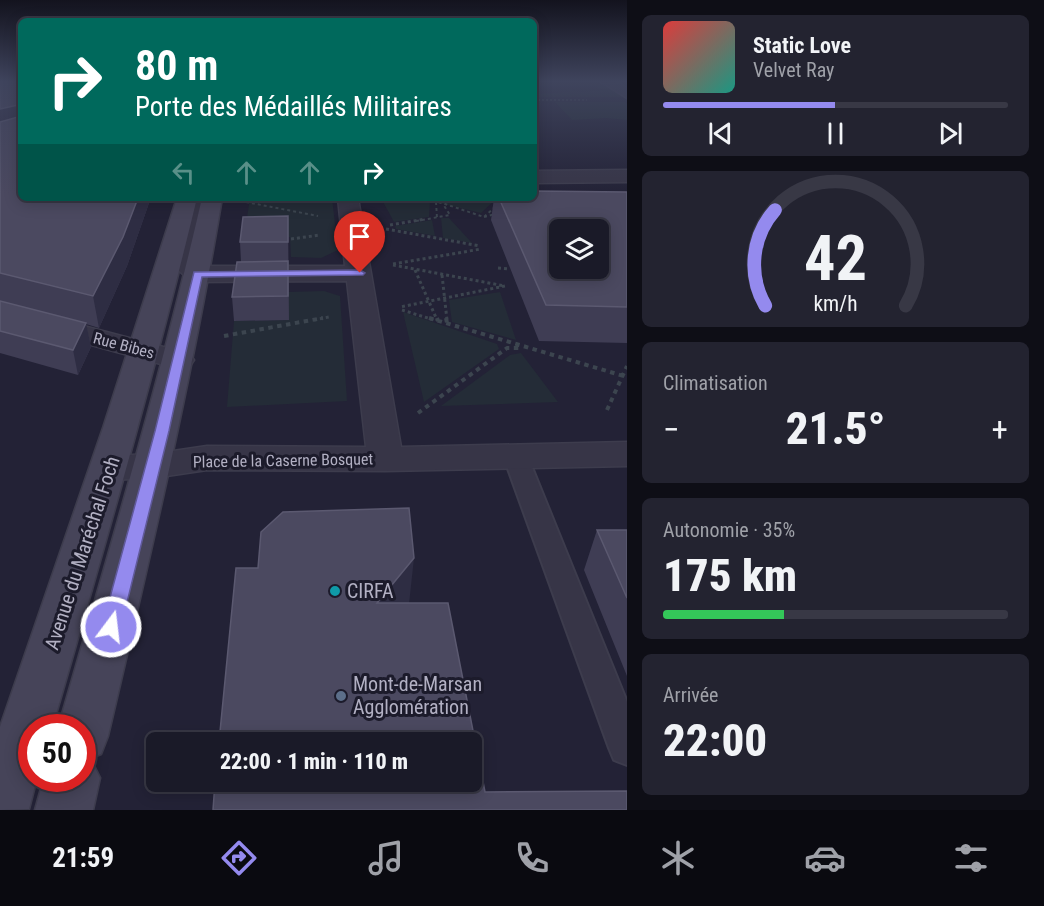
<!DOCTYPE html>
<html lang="fr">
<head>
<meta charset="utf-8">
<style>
	body { margin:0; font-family:"Roboto Condensed",sans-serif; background:#232330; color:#f1f3f6; height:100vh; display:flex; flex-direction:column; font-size:22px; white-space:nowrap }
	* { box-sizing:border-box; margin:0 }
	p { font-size:20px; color:#9fa1a8 }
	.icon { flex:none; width:33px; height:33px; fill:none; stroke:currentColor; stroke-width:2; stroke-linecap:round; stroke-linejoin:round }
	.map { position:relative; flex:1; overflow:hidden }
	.sheet { display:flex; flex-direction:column; gap:15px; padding:15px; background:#0e0e16; width:417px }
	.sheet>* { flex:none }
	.guide { position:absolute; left:18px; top:18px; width:519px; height:183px; border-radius:9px; box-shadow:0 3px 15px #0003,0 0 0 2px #383845; background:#00695c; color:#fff; overflow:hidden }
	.tools { position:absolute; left:549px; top:219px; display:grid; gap:12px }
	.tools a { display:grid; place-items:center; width:60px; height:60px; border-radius:9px; background:#1a1a28; box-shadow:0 3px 15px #0003,0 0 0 2px #383845; font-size:30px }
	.speed { position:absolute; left:18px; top:714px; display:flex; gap:12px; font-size:30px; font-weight:700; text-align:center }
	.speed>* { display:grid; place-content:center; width:78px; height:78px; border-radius:50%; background:#1a1a28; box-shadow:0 3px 15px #0003,0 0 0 2px #383845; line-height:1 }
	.speed .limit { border:9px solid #d22; background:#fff; color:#111 }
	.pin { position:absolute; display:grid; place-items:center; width:51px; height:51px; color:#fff; margin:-62px -26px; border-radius:50% 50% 50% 0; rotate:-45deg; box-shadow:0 0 6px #0007 }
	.pin .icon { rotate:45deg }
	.me { position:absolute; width:66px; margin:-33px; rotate:15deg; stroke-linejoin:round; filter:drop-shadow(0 0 4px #0008) }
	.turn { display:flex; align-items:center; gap:21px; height:126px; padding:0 18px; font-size:27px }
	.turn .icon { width:78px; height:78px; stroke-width:2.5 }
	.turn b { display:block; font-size:42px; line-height:51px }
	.lanes { display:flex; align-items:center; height:57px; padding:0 18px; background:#0003; justify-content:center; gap:30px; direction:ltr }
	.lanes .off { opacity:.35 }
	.big { font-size:45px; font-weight:800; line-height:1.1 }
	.sheet .tile { flex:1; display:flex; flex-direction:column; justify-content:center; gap:9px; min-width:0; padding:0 21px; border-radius:9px; background:#232330 }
	.sheet .dial { align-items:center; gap:0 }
	.dial svg { height:156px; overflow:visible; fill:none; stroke:#383845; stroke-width:7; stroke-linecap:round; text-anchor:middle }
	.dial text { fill:#f1f3f6; stroke:none }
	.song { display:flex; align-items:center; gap:18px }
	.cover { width:72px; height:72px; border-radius:9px; background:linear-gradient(135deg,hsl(0 70% 55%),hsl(170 70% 35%)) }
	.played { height:6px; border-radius:3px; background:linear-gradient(90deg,#948aee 50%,#383845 50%) }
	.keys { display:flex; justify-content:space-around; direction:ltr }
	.heat { display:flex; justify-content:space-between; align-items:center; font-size:33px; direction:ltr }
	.charge { height:9px; border-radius:4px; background:linear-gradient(90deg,#34c759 35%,#383845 0) }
	.trip { position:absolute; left:146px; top:732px; width:336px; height:60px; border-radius:9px; background:#1a1a28; box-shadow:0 3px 15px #0003,0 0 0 2px #383845; font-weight:800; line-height:60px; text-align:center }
	.tab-bar { display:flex; height:96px; justify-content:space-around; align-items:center; background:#0a0a10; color:#9fa1a8 }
	.tab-bar .icon { width:42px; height:42px }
	.tab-bar .selected { color:#948aee }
	.tab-bar b { font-size:27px; color:#f1f3f6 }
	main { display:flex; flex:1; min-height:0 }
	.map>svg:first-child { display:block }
	.green { fill:#242c37 }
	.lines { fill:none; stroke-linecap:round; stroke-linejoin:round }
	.service-casing { stroke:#3d3c4d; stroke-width:4 }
	.minor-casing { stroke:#3d3c4d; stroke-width:3 }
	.secondary-casing { stroke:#3d3c4d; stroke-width:3 }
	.path-far3 { stroke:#3c454f; stroke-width:1.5; stroke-dasharray:2 2; stroke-linecap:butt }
	.path-far2 { stroke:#3c454f; stroke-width:2; stroke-dasharray:3 3; stroke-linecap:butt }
	.path-far1 { stroke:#3c454f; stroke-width:3; stroke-dasharray:3 3; stroke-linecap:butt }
	.path { stroke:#3c454f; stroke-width:4; stroke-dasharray:4.5 4.5; stroke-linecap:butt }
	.service { fill:#373547; fill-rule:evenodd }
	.minor { fill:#373547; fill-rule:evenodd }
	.secondary { fill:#464459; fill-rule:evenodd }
	.wall { fill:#3f3d54 }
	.shaded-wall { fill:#2e2d43 }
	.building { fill:#4b4960; stroke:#5b5970; stroke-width:1.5; fill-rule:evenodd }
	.route { fill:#948aee; stroke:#605a9b; stroke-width:1.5 }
	.culture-dot { fill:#0f9aa8; stroke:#1c1b2b; stroke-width:2 }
	.service-dot { fill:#5c6f8a; stroke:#1c1b2b; stroke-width:2 }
	.labels { text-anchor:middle; stroke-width:6; stroke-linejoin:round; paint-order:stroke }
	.street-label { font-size:16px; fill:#b2b0c3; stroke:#1c1b2b }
	.near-street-label { font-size:20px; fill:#b2b0c3; stroke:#1c1b2b }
	.near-poi-label { font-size:20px; fill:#b2b0c3; stroke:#1c1b2b; text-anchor:start }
</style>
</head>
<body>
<main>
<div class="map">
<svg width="627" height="810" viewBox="0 0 627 810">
	<rect width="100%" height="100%" fill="#232236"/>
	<!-- green -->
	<path class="green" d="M599,81H603L624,97H534V94L571,92L566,89L581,92L603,90L594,85L603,84Z
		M555,102H625L627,104V120L606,118L572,120Z
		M250,198H332L338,250L321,258L291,257L290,237H244Z
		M381,198H405L430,202L429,217L394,222Z
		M417,198H497L481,213Z
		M441,218H449L472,243L443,238Z
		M432,220L435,236L396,229L395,226Z
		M324,291L340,296L347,401L227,407L234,321L288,320V292Z
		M500,292L516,340L452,322L449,300Z
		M403,312L497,344L499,349L424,402Z
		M521,353L558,402L441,406L510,355Z"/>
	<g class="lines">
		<!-- service casing -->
		<g class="service-casing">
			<path id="service" d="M515,447L524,449L527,455L627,702V765L614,760L609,748L503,455L506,449Z"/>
		</g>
		<!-- minor casing -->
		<g class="minor-casing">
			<path id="minor" d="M600,81H616L627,88V98Z
				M627,170V182L534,183V171Z
				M188,198H208L196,261L203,266H345L338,198H358L401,447L627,442V466L385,471L207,470L153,478L110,480L97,477L92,468L97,459L110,456L153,454L207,446L366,447L347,281L197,282L188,279L171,263Z
				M0,304L190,354L194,360L190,366L179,369L0,320Z"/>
		</g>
		<!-- secondary casing -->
		<g class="secondary-casing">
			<path id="secondary" d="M177,198H197C154,376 103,552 52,728H32V778H37L29,809L0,810V727L103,428Z
				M202,198H222C192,379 150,557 108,736L101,754L90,758L100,778L93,810H35L44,778H82V728H58C109,552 161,377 202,198Z"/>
		</g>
		<!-- path-far3 -->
		<path class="path-far3" d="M534,100H587"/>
		<!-- path-far2 -->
		<path class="path-far2" d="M415,198L442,203L484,217L495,207
			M246,202L318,216
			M436,202L437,218
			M484,217L495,214
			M416,221L450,215L443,204"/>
		<!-- path-far1 -->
		<path class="path-far1" d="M390,225L425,219
			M386,229L480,246
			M291,239L320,235
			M393,264L481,249
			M393,265L505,286L400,307
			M498,268L510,269
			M415,270L437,320
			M442,275L447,320
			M402,310L434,320
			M314,320L329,317"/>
		<!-- path -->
		<path class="path" d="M429,318L627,377
			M437,318L438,321
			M446,318L447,323
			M224,336L323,318
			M607,410L627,366
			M418,413L507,348H521"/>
		<!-- service -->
		<use href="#service" class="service"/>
		<!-- minor -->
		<use href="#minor" class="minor"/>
		<!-- secondary -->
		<use href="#secondary" class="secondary"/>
	</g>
	<!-- wall -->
	<path class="wall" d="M0,81L21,198H155L152,203H149L127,266L99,328L86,324L91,347L78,375L0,353Z
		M627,192V343L539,341L491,220L494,198H534Z
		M288,216L289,320L234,321L232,297L241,262L240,242Z
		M597,530H627V676L584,570Z"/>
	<!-- shaded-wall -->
	<path class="shaded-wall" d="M18,105L21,120L0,132V109Z
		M138,198H149V203L127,266L99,328L93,296Z
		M86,323L91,347L78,375L73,350Z
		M414,558L409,604L377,603Z"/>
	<!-- building -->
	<path class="building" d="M0,81H21V198H138L123,237L93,296L0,273V122L18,117V105L0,109Z
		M534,191L627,192V307L546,305L499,198H534ZM560,230H598V268H560Z
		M288,216V242H240L243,217Z
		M288,261V296L232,297L237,262Z
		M0,301L86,323L73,350L0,331Z
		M409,508L414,558L377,603H448L485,792L627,791V810H213L215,782H471V742H219L236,568H258L261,532L283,512Z
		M597,530H627V598Z"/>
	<!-- sky -->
	<linearGradient id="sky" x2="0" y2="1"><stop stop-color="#13131e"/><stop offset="0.42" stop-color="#3f445d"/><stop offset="1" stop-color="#3f445d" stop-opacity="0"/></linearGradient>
	<rect width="627" height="194" fill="url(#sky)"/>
	<!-- route -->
	<path class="route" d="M360,270L365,273L363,275L202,277L169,431L121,627L118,632L111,635L105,632L102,627L155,431L194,272Z"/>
	<!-- markers -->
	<circle class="culture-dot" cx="335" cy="591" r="6"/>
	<circle class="service-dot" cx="341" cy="696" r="6"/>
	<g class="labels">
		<!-- street labels -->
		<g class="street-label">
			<text transform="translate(124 345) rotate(15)" y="6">Rue Bibes</text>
			<text transform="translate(283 460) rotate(-1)" y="6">Place de la Caserne Bosquet</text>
		</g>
		<!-- near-street labels -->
		<g class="near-street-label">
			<text transform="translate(82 553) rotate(-72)" y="7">Avenue du Maréchal Foch</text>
		</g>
		<!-- near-poi labels -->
		<g class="near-poi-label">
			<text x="347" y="598">CIRFA</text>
			<text x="353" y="691">Mont-de-Marsan<tspan x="353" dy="23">Agglomération</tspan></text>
		</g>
	</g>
</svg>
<div class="tools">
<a><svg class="icon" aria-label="layers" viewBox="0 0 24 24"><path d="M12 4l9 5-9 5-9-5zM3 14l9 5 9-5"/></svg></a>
</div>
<div class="speed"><div class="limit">50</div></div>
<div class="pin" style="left:360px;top:273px;background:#d93025"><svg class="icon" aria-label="arrive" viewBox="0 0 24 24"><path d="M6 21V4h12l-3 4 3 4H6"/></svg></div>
<svg class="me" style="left:111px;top:627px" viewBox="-20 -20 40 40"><circle r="17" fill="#948aee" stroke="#fff" stroke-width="3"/><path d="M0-11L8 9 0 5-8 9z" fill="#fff"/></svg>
<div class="trip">22:00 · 1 min · 110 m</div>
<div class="guide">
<div class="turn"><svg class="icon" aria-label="right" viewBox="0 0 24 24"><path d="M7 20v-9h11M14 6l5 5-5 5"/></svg><div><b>80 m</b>Porte des Médaillés Militaires</div></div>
<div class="lanes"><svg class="icon off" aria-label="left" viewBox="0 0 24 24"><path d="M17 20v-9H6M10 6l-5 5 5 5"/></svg><svg class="icon off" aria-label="ahead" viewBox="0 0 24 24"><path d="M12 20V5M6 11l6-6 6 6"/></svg><svg class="icon off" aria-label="ahead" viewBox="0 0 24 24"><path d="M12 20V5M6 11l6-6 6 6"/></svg><svg class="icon" aria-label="right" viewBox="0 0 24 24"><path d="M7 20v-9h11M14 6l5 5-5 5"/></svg></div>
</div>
</div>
<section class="sheet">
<div class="tile">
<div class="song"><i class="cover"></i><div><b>Static Love</b><p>Velvet Ray</p></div></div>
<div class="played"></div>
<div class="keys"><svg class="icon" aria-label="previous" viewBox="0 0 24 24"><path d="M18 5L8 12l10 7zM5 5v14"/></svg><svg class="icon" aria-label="pause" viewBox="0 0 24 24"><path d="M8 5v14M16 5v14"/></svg><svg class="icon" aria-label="next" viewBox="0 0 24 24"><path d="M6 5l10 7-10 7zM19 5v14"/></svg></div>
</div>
<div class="tile dial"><svg viewBox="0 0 100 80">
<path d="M14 69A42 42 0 1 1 86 69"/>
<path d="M14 69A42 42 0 0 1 19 20" stroke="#948aee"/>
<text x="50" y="56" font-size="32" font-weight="700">42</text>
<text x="50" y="72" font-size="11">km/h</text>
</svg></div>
<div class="tile"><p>Climatisation</p>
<div class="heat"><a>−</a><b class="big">21.5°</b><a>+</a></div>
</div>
<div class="tile"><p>Autonomie · 35%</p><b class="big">175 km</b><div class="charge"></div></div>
<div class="tile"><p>Arrivée</p><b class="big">22:00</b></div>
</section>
</main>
<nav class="tab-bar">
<b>21:59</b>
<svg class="icon selected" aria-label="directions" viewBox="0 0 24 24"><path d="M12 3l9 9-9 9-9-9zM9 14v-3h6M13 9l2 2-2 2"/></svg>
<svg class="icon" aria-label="music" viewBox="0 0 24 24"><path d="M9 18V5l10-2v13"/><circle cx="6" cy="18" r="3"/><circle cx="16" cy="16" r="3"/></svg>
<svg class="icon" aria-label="phone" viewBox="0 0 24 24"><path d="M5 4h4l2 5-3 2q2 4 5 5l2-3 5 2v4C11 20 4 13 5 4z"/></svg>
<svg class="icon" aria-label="climate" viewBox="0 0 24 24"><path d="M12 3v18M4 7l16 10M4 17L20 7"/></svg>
<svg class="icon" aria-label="car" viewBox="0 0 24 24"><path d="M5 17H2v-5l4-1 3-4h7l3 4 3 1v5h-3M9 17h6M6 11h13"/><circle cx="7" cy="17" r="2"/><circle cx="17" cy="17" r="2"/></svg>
<svg class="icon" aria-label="filters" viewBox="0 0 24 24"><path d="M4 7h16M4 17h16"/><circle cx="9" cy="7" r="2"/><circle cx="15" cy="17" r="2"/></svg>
</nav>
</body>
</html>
